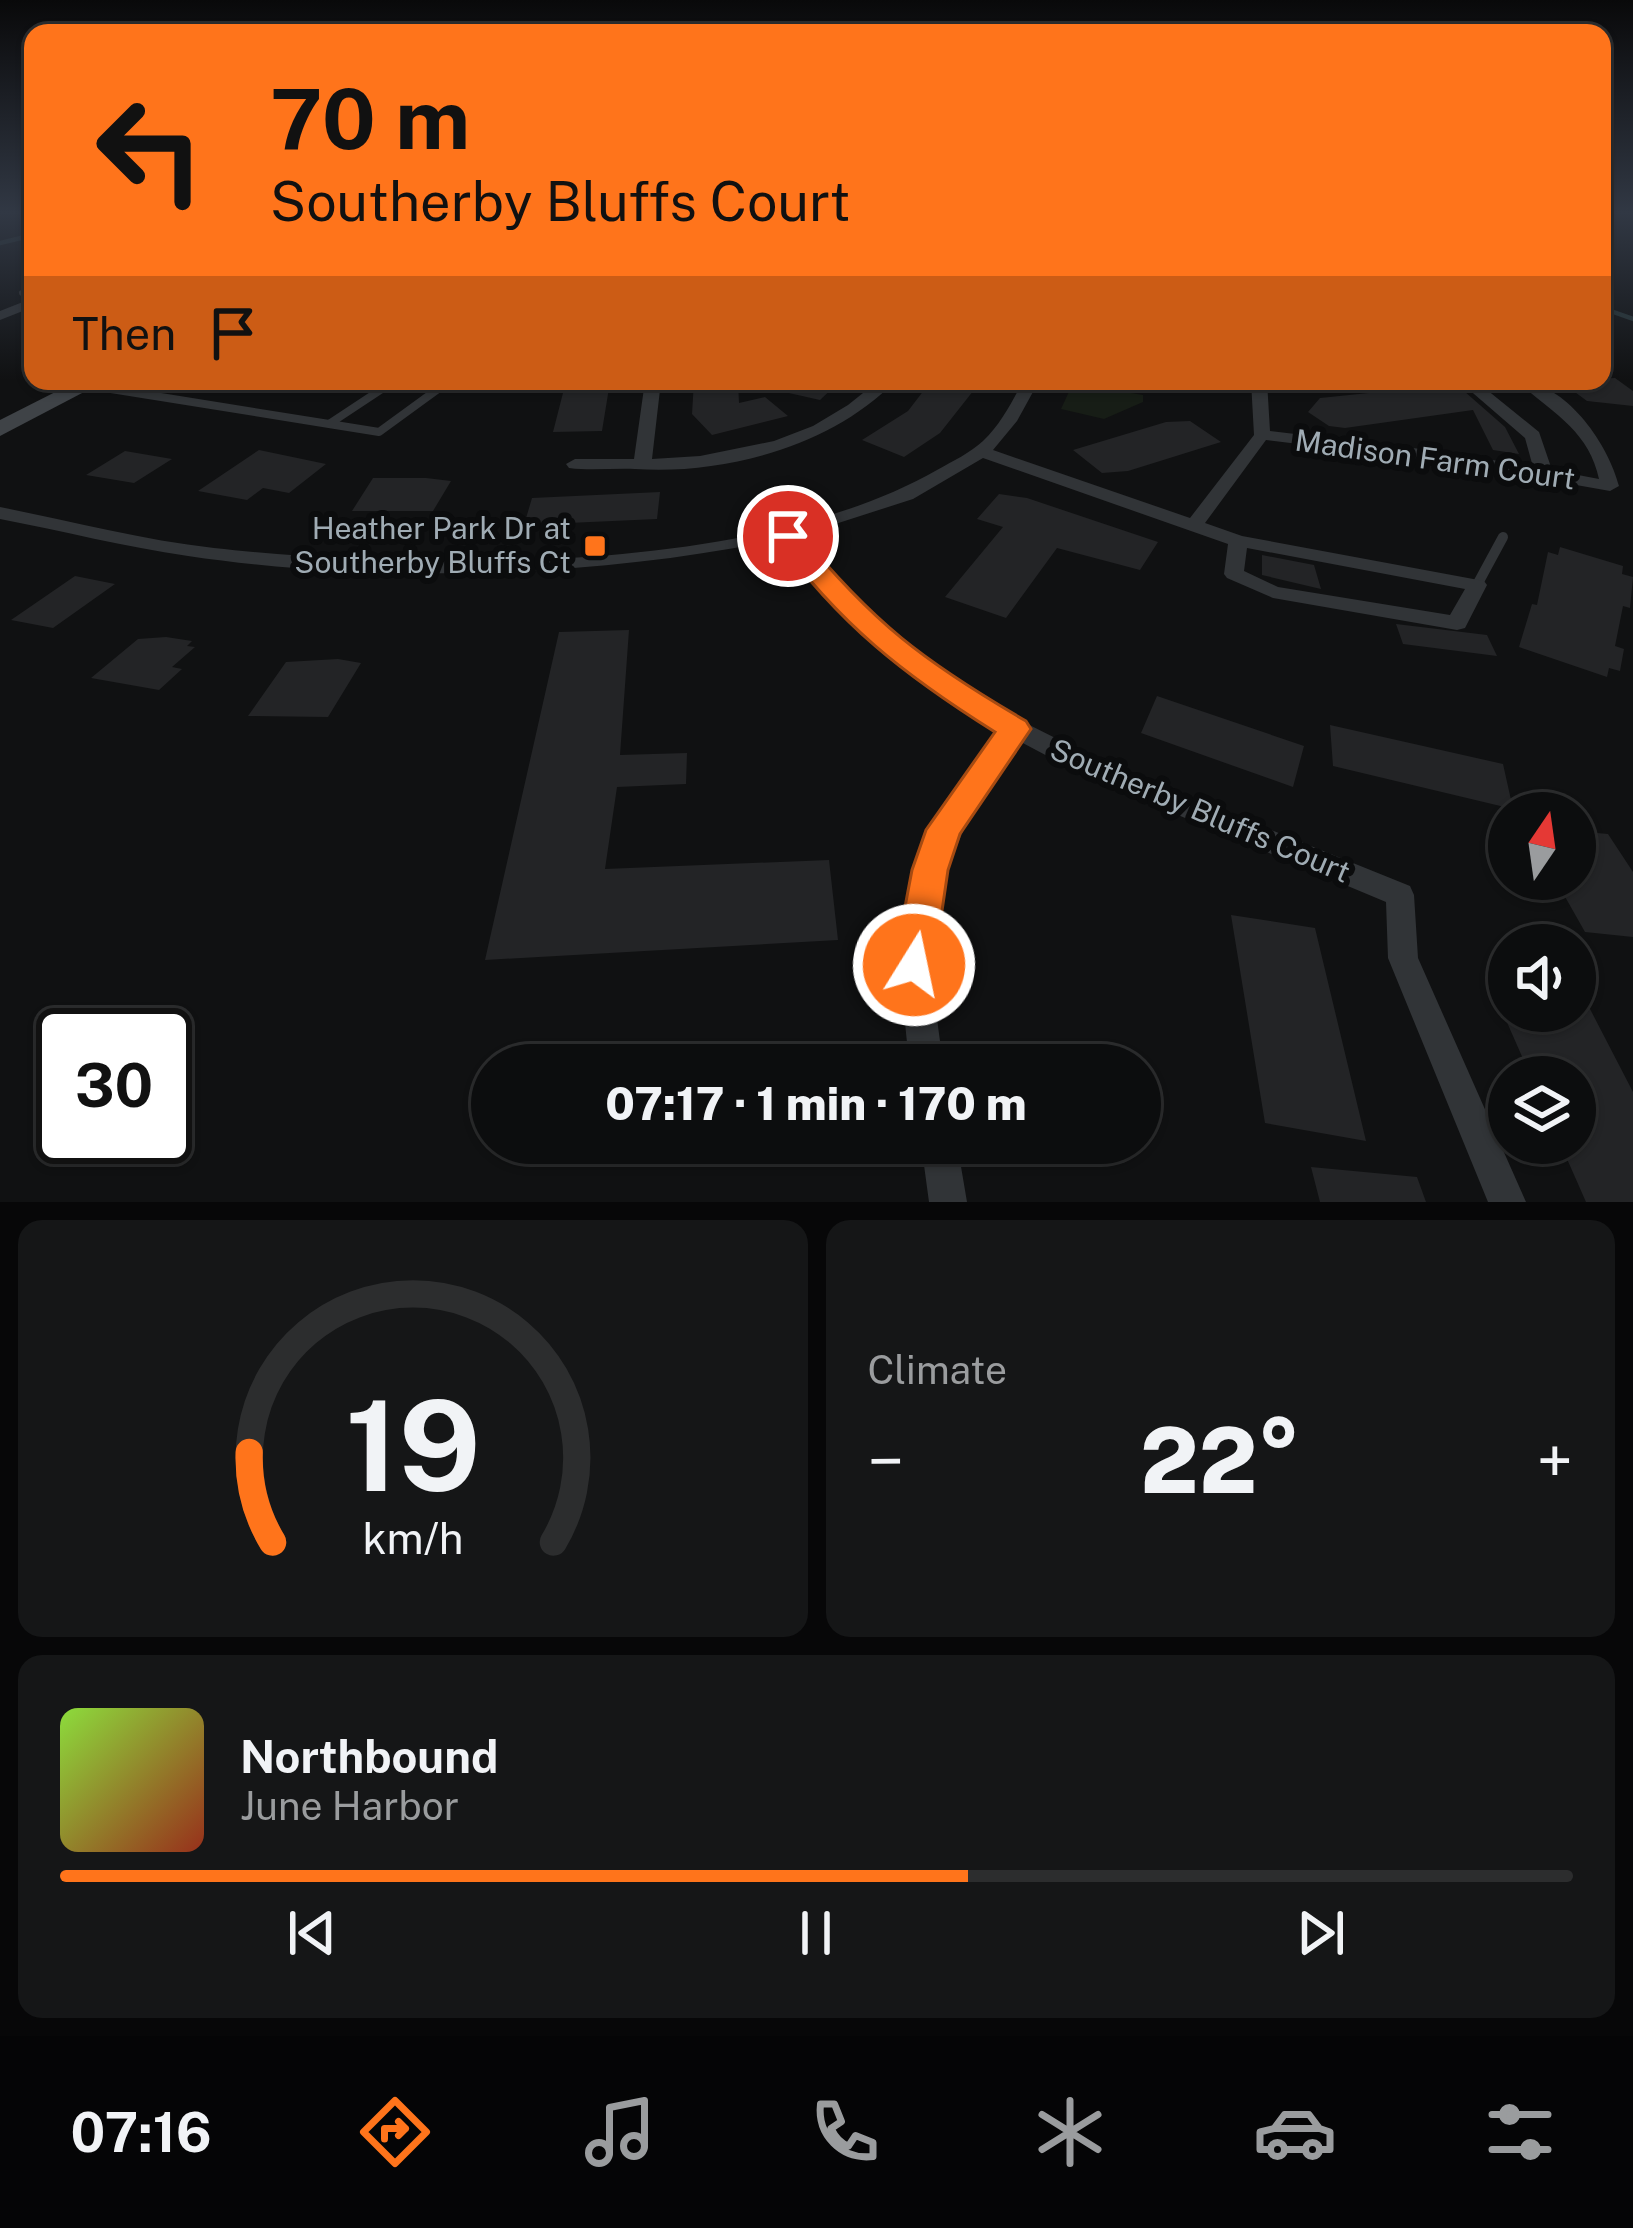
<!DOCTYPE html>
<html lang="en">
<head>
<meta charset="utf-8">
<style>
	body { margin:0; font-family:"Public Sans",sans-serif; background:#151617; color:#f1f3f6; height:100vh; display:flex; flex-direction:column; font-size:45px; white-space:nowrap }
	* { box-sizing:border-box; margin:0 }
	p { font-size:39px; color:#9a9c9e }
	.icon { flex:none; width:66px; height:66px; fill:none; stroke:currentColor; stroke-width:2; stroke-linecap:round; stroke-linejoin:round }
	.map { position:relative; height:1202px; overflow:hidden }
	.panel { display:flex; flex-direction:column; gap:18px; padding:18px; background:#070708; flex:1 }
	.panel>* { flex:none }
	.banner { position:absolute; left:24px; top:24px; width:1587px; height:366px; border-radius:24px; box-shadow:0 3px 9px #0004,0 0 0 3px #2c2d2e; background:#ff741b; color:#111; overflow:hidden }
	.needle { width:78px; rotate:13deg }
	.controls { position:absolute; left:1488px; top:792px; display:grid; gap:24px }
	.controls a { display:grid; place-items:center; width:108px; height:108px; border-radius:50%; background:#0c0d0e; box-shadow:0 3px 9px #0004,0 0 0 3px #2c2d2e; font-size:60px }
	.speed { position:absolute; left:36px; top:1008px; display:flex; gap:24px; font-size:60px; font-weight:700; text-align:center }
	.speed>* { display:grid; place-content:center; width:156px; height:156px; border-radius:50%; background:#0c0d0e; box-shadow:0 3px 9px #0004,0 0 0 3px #2c2d2e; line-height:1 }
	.speed .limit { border:6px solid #111; border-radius:18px; background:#fff; color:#111 }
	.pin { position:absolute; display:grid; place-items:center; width:102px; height:102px; color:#fff; margin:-51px; border:6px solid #fff; border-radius:50%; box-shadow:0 3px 12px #0007 }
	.me { position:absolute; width:132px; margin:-66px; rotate:10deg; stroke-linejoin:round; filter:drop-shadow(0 0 9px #0008) }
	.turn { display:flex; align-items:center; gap:42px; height:252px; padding:0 48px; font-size:54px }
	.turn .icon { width:156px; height:156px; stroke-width:2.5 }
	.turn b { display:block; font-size:84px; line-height:102px }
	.then { display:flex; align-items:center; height:114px; padding:0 48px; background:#0003; gap:24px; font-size:45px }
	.big { font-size:90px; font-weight:800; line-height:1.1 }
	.panel .tile { flex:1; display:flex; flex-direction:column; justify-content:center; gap:18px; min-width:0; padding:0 42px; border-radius:24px; background:#151617 }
	.panel .dial { align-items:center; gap:0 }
	.dial svg { height:312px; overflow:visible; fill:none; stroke:#2c2d2e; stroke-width:7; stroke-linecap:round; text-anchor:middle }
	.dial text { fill:#f1f3f6; stroke:none }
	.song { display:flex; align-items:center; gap:36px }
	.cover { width:144px; height:144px; border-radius:18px; background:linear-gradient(135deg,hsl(90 70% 55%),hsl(10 70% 35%)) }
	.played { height:12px; border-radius:6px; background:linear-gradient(90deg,#ff741b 60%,#2c2d2e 60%) }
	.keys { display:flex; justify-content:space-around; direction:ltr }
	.heat { display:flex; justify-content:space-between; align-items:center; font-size:66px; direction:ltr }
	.panel .tiles { flex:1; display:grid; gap:18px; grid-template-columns:1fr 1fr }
	.tile:last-child { grid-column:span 2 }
	.trip { position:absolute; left:471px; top:1044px; width:690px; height:120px; border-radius:60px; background:#0c0d0e; box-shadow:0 3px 9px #0004,0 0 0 3px #2c2d2e; font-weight:800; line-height:120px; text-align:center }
	.tab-bar { display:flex; height:192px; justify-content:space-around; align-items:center; background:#050506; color:#9a9c9e }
	.tab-bar .icon { width:84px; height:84px }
	.tab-bar .current { color:#ff741b }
	.tab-bar b { font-size:54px; color:#f1f3f6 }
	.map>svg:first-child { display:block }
	.green { fill:#171d16 }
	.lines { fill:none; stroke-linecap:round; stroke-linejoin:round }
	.stream { stroke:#263436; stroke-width:4.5 }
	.building { fill:#232426 }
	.lane-far2 { stroke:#313437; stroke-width:6 }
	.lane-far1 { stroke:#313437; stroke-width:8 }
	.lane { stroke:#313437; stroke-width:10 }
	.street { fill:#313437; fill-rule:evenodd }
	.secondary { fill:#3f4347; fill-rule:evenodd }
	.route { fill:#ff741b; stroke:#a64b12; stroke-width:3 }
	.poi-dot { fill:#ff741b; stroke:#0b0c0d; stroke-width:4.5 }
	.labels { text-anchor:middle; stroke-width:12; stroke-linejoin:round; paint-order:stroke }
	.street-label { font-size:30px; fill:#a0acb4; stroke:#0b0c0d }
	.poi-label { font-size:30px; fill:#a0acb4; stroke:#0b0c0d; text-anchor:end }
</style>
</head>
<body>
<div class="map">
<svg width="1633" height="1202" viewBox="0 0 1633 1202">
	<rect width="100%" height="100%" fill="#101112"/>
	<!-- green -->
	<path class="green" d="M1073,383L1143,395V402L1104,419L1061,409Z"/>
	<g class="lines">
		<!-- stream -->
		<path class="stream" d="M0,243L33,235
			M1602,308L1633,319"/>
	</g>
	<!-- building -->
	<path class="building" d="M1615,378L1633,391V406L1587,401L1560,381Z
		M694,381H738L739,403L765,397L788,416L712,435L692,414Z
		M772,381H840L820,400L771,389Z
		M931,381H981L940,433L904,457L862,440L908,411Z
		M1456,384L1505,427L1519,454L1493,450L1473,410L1345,428L1329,426L1308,412L1320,398Z
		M609,388L602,431L553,432L564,389Z
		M1190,421L1221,442L1128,471L1102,473L1073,450L1166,422Z
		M259,450L326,464L289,493L263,488L247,500L198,491Z
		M125,451L172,459L134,483L86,475Z
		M373,478H426L451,481L433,511H352Z
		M660,492L657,519L524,525L532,498Z
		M999,494L1027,498L1158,542L1140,570L1057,548L1006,618L945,597L1003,527L977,519Z
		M1560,547L1623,566L1622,574L1633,577L1630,608L1623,606L1615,646L1624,649L1620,671L1609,668L1607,677L1519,647L1532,604L1537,605L1548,552L1558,555Z
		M1262,555L1314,565L1321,589L1262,575Z
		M75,576L115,584L53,628L11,620Z
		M1396,624L1487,635L1497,656L1403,644Z
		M629,630L620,755L687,753L686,784L617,787L605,869L829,860L838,940L485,960L559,632Z
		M166,637L192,641L187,646L195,647L172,667L182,669L159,690L91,678L138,639Z
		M338,659L361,663L328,717L248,716L286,662Z
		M1157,696L1304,746L1293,787L1141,733Z
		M1330,725L1503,764L1513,809L1333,766Z
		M1575,831L1608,834L1633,872V937L1585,932L1555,879H1575Z
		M1231,915L1315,928L1366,1141L1265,1123Z
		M1575,980L1633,1092V1202H1586L1560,1143H1575V1077H1531L1502,1011H1575Z
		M1311,1167L1417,1177L1426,1202H1320Z"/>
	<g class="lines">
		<!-- lane-far2 -->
		<path class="lane-far2" d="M33,288L22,293L33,297"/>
		<!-- lane-far1 -->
		<path class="lane-far1" d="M86,385L329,424L394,381
			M329,424L379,432L449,381"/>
		<!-- lane -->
		<path class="lane" d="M1477,585L1503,537"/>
		<!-- street -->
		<path class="street" d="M33,298V307L0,320V311Z
			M645,381H661L652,459L700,456L774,441L813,426L848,405L878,381H895C831,447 723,475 635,469C613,468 591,471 569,468L566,464L575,459H634Z
			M1023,381H1039L1017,421L993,450L1190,518L1254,435L1251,381H1267L1270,431L1446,452L1533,467L1525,438L1459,381H1476L1539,432L1552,470L1599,479C1589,430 1551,412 1517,381C1565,381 1608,443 1619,486L1610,491L1446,462L1266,440L1205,523L1242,536L1484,581L1487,585L1465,628L1457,630L1273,598L1227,578L1224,574L1228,544L983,458L913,499L798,536L852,602L923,664L970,695L1105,763L1410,886L1414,895L1418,958L1526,1202H1488L1388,958L1386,902L1087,777L1019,741C937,849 920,933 944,1065H910C890,929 913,839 1000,731C940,700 887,662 840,614C818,592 800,564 781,539C595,578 377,584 188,556C125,547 63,531 0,519V507C71,521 142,540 214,548C421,571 754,575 937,470C953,461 970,453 983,441C1001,424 1012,402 1023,381ZM1247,548L1465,589L1450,615L1278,587L1244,571Z
			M921,1143H957L967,1202H929Z"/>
		<!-- secondary -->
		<path class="secondary" d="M77,381H105L0,436V420Z"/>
	</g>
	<!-- sky -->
	<linearGradient id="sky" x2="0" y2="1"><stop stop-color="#09090a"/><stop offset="0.56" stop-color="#313844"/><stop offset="1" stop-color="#313844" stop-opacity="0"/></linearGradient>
	<rect width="1633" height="380" fill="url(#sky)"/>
	<!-- route -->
	<path class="route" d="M788,528L797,530C873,623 923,661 1026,721L1031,729L960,834L948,870L934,965L928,978L914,983L900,978L894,965L912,870L926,830L995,732C904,675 839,624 775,536Z"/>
	<!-- markers -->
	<rect class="poi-dot" x="583" y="534" width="24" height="24" rx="6"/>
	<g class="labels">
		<!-- street labels -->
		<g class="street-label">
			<text transform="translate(1435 460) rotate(8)" y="10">Madison Farm Court</text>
			<text transform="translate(1200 811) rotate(23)" y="10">Southerby Bluffs Court</text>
		</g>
		<!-- poi labels -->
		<g class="poi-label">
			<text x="571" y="539">Heather Park Dr at<tspan x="571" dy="34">Southerby Bluffs Ct</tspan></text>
		</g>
	</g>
</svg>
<div class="controls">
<a><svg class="needle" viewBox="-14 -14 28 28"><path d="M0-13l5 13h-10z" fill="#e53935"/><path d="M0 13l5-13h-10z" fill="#9a9c9e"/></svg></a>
<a><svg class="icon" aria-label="sound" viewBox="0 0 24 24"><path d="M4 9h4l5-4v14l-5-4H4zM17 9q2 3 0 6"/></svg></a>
<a><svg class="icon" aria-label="layers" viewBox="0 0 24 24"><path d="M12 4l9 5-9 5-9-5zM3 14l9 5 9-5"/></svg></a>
</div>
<div class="speed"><div class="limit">30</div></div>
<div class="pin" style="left:788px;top:536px;background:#d93025"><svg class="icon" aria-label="arrive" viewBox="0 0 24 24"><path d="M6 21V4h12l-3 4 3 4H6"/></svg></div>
<svg class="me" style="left:914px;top:965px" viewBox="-20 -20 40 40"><circle r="17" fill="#ff741b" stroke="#fff" stroke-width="3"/><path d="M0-11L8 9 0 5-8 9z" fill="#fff"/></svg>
<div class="trip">07:17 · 1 min · 170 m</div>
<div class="banner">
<div class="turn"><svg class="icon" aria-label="left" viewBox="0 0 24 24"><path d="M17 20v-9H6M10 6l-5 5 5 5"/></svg><div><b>70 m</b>Southerby Bluffs Court</div></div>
<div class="then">Then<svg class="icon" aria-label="arrive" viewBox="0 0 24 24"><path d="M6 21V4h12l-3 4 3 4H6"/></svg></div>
</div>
</div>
<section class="panel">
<div class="tiles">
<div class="tile dial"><svg viewBox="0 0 100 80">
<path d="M14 69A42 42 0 1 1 86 69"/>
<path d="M14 69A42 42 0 0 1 8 46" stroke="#ff741b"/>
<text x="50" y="56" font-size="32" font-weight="700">19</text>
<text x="50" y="72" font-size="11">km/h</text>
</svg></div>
<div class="tile"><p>Climate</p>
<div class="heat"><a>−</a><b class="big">22°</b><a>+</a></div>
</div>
<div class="tile">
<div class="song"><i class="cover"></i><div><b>Northbound</b><p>June Harbor</p></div></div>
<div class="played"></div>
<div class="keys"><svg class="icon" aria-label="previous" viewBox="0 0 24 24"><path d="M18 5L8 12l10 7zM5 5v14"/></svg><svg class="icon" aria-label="pause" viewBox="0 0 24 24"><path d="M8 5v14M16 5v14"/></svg><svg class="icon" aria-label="next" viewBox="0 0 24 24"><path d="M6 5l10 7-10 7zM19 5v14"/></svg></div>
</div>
</div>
</section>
<nav class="tab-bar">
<b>07:16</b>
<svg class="icon current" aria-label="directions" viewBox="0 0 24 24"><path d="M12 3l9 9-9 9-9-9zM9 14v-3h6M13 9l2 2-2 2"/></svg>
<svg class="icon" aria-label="music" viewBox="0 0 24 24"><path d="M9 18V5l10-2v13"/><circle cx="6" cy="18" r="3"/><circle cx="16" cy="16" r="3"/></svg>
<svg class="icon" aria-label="phone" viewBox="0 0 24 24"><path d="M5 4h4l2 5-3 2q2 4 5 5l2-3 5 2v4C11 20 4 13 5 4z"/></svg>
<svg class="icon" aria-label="climate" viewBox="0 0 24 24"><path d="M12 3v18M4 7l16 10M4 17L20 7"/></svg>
<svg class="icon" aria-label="car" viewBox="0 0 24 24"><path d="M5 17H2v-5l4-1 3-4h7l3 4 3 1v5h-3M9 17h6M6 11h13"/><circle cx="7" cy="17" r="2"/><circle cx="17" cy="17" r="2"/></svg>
<svg class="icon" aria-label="filters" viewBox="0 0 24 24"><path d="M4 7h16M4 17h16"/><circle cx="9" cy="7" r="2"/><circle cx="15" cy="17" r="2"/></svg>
</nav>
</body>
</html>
